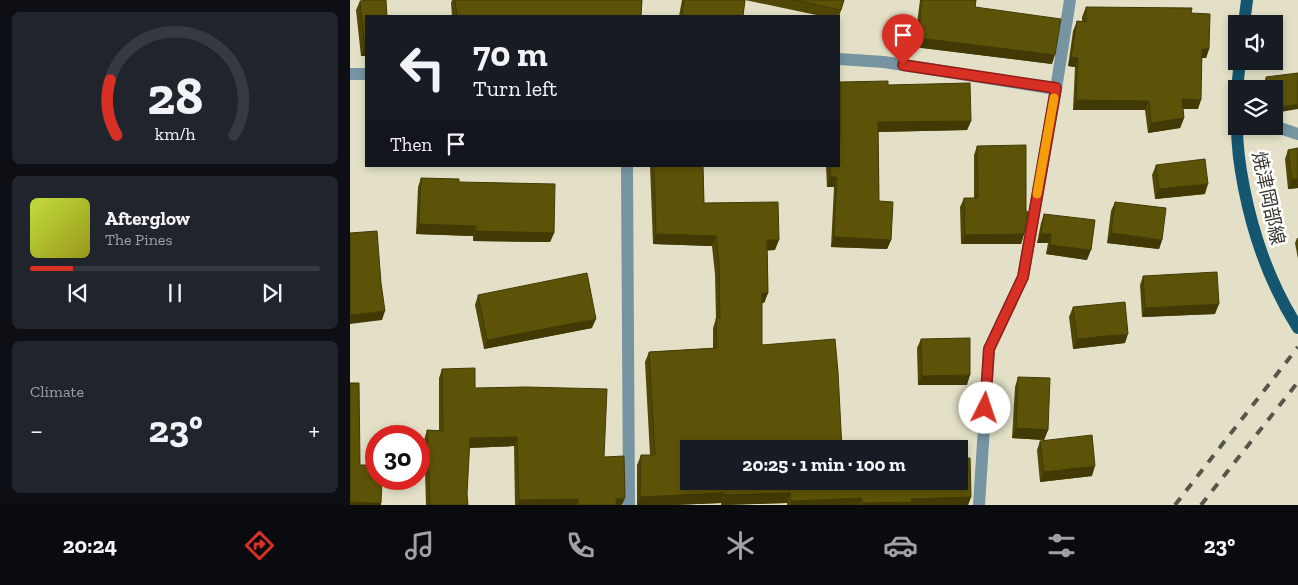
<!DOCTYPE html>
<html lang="en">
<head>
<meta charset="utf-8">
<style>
	body { margin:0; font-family:"Zilla Slab","Noto Sans JP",serif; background:#20242c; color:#f1f3f6; height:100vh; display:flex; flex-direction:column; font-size:19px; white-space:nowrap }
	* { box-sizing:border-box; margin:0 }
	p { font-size:16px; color:#9ea1a6 }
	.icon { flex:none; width:28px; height:28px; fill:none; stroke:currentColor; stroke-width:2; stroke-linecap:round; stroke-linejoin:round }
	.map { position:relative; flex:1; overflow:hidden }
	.drawer { display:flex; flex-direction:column; gap:12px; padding:12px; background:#0d0f14; width:350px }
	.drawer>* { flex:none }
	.hud { position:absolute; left:15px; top:15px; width:475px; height:152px; border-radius:0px; box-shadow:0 2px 8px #0003; background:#171b24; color:#f1f3f6; overflow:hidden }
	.fabs { position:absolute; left:878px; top:15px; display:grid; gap:10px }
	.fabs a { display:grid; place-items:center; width:55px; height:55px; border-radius:0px; background:#171b24; box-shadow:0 2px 8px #0003; font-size:25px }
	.speed { position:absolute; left:15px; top:425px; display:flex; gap:10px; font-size:25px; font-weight:700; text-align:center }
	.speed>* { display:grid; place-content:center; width:65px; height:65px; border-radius:50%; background:#171b24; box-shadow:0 2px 8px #0003; line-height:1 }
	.speed .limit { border:8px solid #d22; background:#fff; color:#111 }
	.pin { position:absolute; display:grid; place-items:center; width:42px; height:42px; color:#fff; margin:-51px -21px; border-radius:50% 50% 50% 0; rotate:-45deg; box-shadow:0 0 5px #0007 }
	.pin .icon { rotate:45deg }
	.me { position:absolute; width:55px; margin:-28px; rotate:4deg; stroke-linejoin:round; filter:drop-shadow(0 0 4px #0008) }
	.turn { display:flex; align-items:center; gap:18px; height:105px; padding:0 25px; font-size:22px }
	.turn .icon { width:65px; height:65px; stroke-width:2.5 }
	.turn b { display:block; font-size:35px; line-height:42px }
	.then { display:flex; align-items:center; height:48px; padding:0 25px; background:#0003; gap:10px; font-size:19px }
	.big { font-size:38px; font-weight:800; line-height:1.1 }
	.drawer .card { flex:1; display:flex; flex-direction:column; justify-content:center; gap:8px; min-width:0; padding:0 18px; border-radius:8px; background:#20242c }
	.drawer .dial { align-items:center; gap:0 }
	.dial svg { height:130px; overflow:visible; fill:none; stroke:#363941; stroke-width:7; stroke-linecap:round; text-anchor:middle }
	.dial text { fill:#f1f3f6; stroke:none }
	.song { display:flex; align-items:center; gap:15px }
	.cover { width:60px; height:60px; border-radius:8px; background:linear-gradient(135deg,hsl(70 70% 55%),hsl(60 70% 35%)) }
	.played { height:5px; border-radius:2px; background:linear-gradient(90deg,#d93025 15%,#363941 15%) }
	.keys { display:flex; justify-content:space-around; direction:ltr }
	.heat { display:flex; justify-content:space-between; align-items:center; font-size:28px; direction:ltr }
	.trip { position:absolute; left:330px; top:440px; width:288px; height:50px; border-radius:0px; background:#171b24; box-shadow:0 2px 8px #0003; font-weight:800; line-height:50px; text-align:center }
	.tabs { display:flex; height:80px; justify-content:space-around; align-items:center; background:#090b0e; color:#9ea1a6 }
	.tabs .icon { width:35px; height:35px }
	.tabs .on { color:#d93025 }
	.tabs b { font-size:22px; color:#f1f3f6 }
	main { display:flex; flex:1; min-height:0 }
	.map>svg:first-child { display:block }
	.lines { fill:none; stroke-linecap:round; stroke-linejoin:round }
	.minor { stroke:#7694a2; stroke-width:12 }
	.major { stroke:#14566f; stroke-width:12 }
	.rail { stroke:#58564a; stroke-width:4; stroke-dasharray:9 9; stroke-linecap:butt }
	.wall { fill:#504707 }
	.shaded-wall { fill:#413a06 }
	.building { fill:#5d5308; stroke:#413a06 }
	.route-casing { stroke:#8d1f18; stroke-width:12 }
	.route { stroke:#d93025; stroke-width:9 }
	.slow { stroke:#f59e0b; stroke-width:9 }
	.labels { text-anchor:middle; stroke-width:5; stroke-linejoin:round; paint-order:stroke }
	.street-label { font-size:19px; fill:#39372e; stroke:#fff }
</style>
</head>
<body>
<main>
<section class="drawer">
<div class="card dial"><svg viewBox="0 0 100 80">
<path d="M14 69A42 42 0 1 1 86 69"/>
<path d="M14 69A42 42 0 0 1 10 35" stroke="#d93025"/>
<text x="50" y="56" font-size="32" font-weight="700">28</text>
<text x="50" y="72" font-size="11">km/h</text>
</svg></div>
<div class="card">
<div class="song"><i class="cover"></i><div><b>Afterglow</b><p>The Pines</p></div></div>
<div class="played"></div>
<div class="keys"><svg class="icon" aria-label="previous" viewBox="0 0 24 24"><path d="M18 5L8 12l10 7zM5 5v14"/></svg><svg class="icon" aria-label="pause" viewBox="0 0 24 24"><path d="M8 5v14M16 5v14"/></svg><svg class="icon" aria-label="next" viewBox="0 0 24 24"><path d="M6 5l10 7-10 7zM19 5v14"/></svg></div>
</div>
<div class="card"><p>Climate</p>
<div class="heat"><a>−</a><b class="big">23°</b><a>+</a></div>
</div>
</section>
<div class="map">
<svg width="948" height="505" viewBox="0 0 948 505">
	<rect width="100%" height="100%" fill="#e3e0c7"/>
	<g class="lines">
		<!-- minor -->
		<path class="minor" d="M489,59L534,62L706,89
			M0,74H16
			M924,126L948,134
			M277,166L279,505
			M629,505L639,349L673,277L706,89L720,0"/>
		<!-- major -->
		<path class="major" d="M894,24L897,0
			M887,89L890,61
			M887,126C887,147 890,168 894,188C904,239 920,284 948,328"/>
		<!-- rail -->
		<path class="rail" d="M825,505L948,347
			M851,505L948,382"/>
	</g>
	<!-- wall -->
	<path class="wall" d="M102,0H292L291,16H102L101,3Z
		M332,0H494L489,17V16H471L395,0L393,16H329Z
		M570,0H626L625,7L702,64L564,47Z
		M10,1L16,16V56H11L6,10Z
		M736,7L841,13L859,49L856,58H852L848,109H833L834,118L830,128L798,133L795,110H723L725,67L718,66L723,31L727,21L732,22V17Z
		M916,77L924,89H915L914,83Z
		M490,82L538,85L621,121L617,130L528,132L529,201L541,240L537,249L481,247L484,187H477L476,166H489V84Z
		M627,146L674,234L671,244H611L610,207L614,198H624V155Z
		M948,148V188L938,189L935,159L938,150Z
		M806,165L855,194L805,199L802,175Z
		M300,166H353L354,203L425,250H417L418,293L414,303H412L339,449L621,497L618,505H437V503L371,505V503L324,505H287V465L291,455H300L295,362L299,352L363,348V328L366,319L365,274L362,246L303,244Z
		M71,178L109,182L204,233L200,242L123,241V236L66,234L68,187Z
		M765,202L812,240L809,249L757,243L761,211Z
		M694,214L737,260L696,254L698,243H687L691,223Z
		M947,238H948V259L945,243Z
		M793,276L865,314L792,317L790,285Z
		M128,295L242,328L134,349L125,305Z
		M723,307L775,343L723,349L719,317Z
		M571,339L617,385H568L567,348Z
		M92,369L125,388L254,457L272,505H165L164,446L119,448L117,494L118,505H76L74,440L77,430H89V378Z
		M668,377L698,430L694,440L662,438L665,387Z
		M690,441L742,476L690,482L687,450Z"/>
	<!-- shaded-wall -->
	<path class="shaded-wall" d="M568,38L705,55L702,64L564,47Z
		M15,47H16V56H11Z
		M852,49H859L856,58H848Z
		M721,57L728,58L725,67L718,66Z
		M832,99L851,100L848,109H828Z
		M726,100L799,101L795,110H723Z
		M948,104V109L924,113V108Z
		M834,118L830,128L798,133L801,123Z
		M621,121L617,130L524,132L528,122Z
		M480,177H487L484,187H477Z
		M948,179V188L938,189L942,180Z
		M858,184L855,194L805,199L809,189Z
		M69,224L126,226L123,236L66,234Z
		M126,231L204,233L200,242L123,241Z
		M761,233L812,240L809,249L757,243Z
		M306,234L366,236L362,246L303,244Z
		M674,234L671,244H611L615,235Z
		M691,234H701L698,243H687Z
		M484,237L541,240L537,249L481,247Z
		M417,240H429L425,250L413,251Z
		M700,245L741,250L737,260L696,254Z
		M412,293H418L414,303H408Z
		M869,304L865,314L792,317L795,308Z
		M35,311L32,320L0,324V315Z
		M246,319L242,328L134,349L137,340Z
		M778,334L775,343L723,349L727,339Z
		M620,375L617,385H568L572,376Z
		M666,428L698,430L694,440L662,438Z
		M167,437L164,446L116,448L120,438Z
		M745,466L742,476L690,482L694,472Z
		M374,493L371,503L324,505H287L290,497Z
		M440,493L437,503L371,505L375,495Z
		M621,497L618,505H511L512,503L561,499Z
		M275,498L272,505H263L266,499Z
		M512,498L509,505H440L441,501Z
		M228,499L226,505H167L169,500Z
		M0,502L31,503V505H0Z"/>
	<!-- building -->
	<path class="building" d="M18,0H36L37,16H16V47H15L10,1Z
		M105,0H292L291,16H107Z
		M334,0H395L393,16H340L332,15Z
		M443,0H494L491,10Z
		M572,0H626L625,7L711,19L705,55L568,38Z
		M736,7L842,8L841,13L860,14L859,49H852L851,100L832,99L834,118L801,123L799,101L726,100L728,58L721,57L727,21L736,22Z
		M948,73V104L924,108V89H918L916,77Z
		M538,81V85L620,83L621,121L528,122L529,201L543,202L541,240L484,237L487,177H480V166H489V140H490V82Z
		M676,145V211L678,212L674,234L615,235L614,198H628L627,146Z
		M948,148V179L942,180L938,150Z
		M855,159L858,184L809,189L806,165Z
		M304,166H353L354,203L428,202L429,240H417L418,293H412V345L485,339L488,372L492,449H339V481H609V458H620L621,497L561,499L562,502L512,503V498L441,501L440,493L375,495L374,493L290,497L291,455H305L299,352L367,348L366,318H370L369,264L366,236L306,234Z
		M71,178L109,179V182L205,184L204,233L126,231V226L69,224Z
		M765,202L816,208L812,240L761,233Z
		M694,214L745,220L741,250L700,245L701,234H691Z
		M27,231L31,283L35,311L0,315V233Z
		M867,272L869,304L795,308L793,276Z
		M237,273L246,319L137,340L128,295Z
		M775,302L778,334L727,339L723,307Z
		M620,338V375L572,376L571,339Z
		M125,368V388L176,387L257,389L254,457L274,456L275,498L266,499V505H228V499L169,500L167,437L120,438L117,494L118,505H80L77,430L93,431L92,369Z
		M668,377L700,378L698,430L666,428Z
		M0,383H9L10,465H26V479H32L31,503L0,502Z
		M742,435L745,466L694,472L690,441Z"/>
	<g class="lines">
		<!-- route casing -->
		<g class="route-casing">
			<path id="route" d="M553,65L706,88L673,277L639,349L635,408"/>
		</g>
		<!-- route -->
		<use href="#route" class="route"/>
		<!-- slow -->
		<path class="slow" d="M687,194L704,98"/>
	</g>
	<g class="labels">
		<!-- street labels -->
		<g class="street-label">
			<text transform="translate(919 198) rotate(78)" y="7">焼津岡部線</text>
		</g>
	</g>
</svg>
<div class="fabs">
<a><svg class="icon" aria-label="sound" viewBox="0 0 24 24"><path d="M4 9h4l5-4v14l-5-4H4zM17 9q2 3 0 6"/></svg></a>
<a><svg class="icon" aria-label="layers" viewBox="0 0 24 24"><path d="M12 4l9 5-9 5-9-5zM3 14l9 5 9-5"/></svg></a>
</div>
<div class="speed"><div class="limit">30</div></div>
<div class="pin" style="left:553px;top:65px;background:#d93025"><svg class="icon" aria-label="arrive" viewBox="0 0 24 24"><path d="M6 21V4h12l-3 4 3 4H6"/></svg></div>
<svg class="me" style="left:635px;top:408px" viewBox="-20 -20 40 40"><circle r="19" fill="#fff"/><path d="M0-13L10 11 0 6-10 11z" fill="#d93025"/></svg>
<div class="trip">20:25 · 1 min · 100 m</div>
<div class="hud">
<div class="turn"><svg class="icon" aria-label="left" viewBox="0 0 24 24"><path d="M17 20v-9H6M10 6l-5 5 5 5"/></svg><div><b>70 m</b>Turn left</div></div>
<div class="then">Then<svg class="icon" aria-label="arrive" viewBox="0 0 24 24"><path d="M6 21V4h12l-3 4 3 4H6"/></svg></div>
</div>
</div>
</main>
<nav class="tabs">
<b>20:24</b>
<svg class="icon on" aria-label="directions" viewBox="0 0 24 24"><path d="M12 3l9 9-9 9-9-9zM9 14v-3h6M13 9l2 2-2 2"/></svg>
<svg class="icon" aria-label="music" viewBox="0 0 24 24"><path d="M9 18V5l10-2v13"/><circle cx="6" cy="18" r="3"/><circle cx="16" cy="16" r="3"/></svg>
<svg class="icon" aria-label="phone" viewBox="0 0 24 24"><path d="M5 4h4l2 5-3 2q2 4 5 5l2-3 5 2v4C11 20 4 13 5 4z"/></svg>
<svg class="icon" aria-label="climate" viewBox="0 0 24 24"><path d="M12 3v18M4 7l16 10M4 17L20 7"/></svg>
<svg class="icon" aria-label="car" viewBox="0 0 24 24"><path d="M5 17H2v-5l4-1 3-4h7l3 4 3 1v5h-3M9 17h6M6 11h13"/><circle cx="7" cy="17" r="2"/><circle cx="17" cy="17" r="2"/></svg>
<svg class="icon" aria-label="filters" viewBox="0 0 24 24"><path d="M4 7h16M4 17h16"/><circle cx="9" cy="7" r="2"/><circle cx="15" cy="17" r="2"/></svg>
<b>23°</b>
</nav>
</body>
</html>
